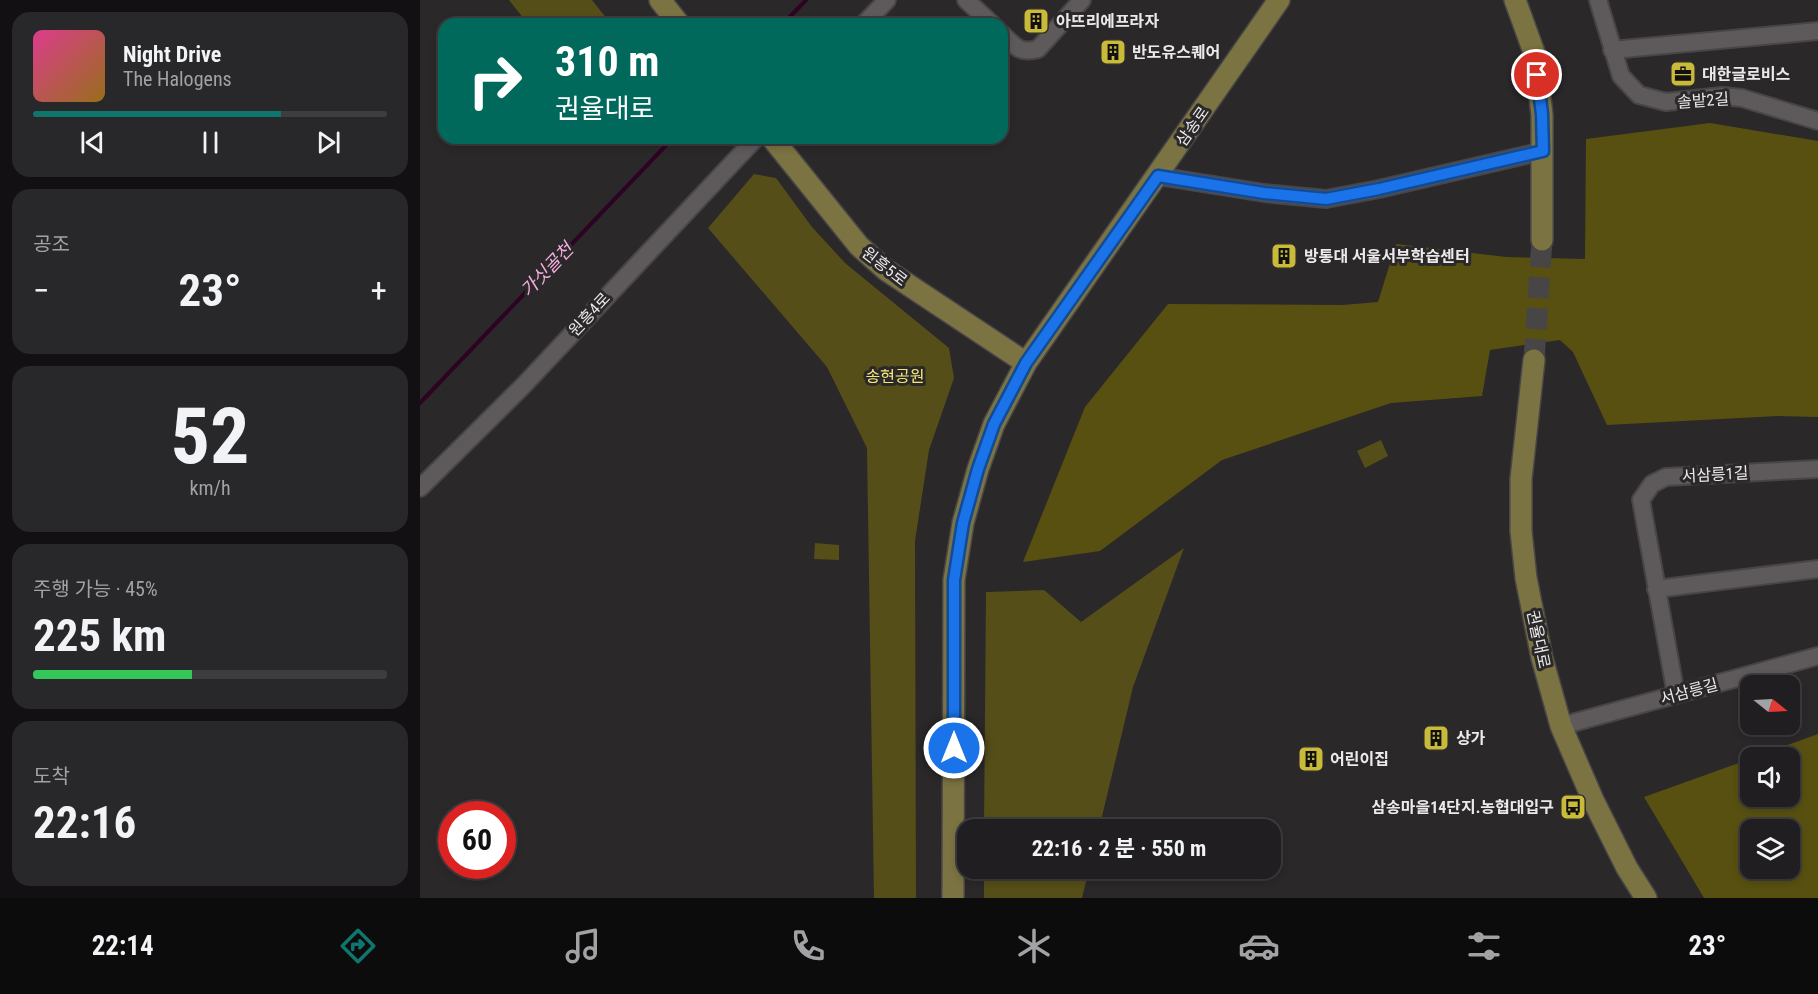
<!DOCTYPE html>
<html lang="ko">
<head>
<meta charset="utf-8">
<style>
	body { margin:0; font-family:"Roboto Condensed","Noto Sans KR",sans-serif; background:#282729; color:#f1f3f6; height:100vh; display:flex; flex-direction:column; font-size:22px; white-space:nowrap }
	* { box-sizing:border-box; margin:0 }
	p { font-size:20px; color:#a2a2a5 }
	.icon { flex:none; width:33px; height:33px; fill:none; stroke:currentColor; stroke-width:2; stroke-linecap:round; stroke-linejoin:round }
	.map { position:relative; flex:1; overflow:hidden }
	.drawer { display:flex; flex-direction:column; gap:12px; padding:12px; background:#121012; width:420px }
	.drawer>* { flex:none }
	.top-card { position:absolute; left:18px; top:18px; width:570px; height:126px; border-radius:18px; box-shadow:0 3px 9px #0003,0 0 0 2px #3d3c3e; background:#00695c; color:#fff; overflow:hidden }
	.needle { width:39px; rotate:108deg }
	.buttons { position:absolute; left:1320px; top:675px; display:grid; gap:12px }
	.buttons a { display:grid; place-items:center; width:60px; height:60px; border-radius:12px; background:#201e20; box-shadow:0 3px 9px #0003,0 0 0 2px #3d3c3e; font-size:30px }
	.speed { position:absolute; left:18px; top:801px; display:flex; gap:12px; font-size:30px; font-weight:700; text-align:center }
	.speed>* { display:grid; place-content:center; width:78px; height:78px; border-radius:50%; background:#201e20; box-shadow:0 3px 9px #0003,0 0 0 2px #3d3c3e; line-height:1 }
	.speed .limit { border:9px solid #d22; background:#fff; color:#111 }
	.pin { position:absolute; display:grid; place-items:center; width:51px; height:51px; color:#fff; margin:-26px; border:3px solid #fff; border-radius:50%; box-shadow:0 2px 6px #0007 }
	.me { position:absolute; width:66px; margin:-33px; rotate:0deg; stroke-linejoin:round; filter:drop-shadow(0 0 4px #0008) }
	.turn { display:flex; align-items:center; gap:21px; height:126px; padding:0 18px; font-size:27px }
	.turn .icon { width:78px; height:78px; stroke-width:2.5 }
	.turn b { display:block; font-size:42px; line-height:51px }
	.big { font-size:45px; font-weight:700; line-height:1.1 }
	.drawer .tile { flex:1; display:flex; flex-direction:column; justify-content:center; gap:9px; min-width:0; padding:0 21px; border-radius:18px; background:#282729 }
	.drawer .dial { align-items:center; gap:0 }
	.dial b { font-size:78px; line-height:1 }
	.song { display:flex; align-items:center; gap:18px }
	.cover { width:72px; height:72px; border-radius:9px; background:linear-gradient(135deg,hsl(330 70% 55%),hsl(40 70% 35%)) }
	.played { height:6px; border-radius:3px; background:linear-gradient(90deg,#0f766e 70%,#3d3c3e 70%) }
	.keys { display:flex; justify-content:space-around; direction:ltr }
	.heat { display:flex; justify-content:space-between; align-items:center; font-size:33px; direction:ltr }
	.charge { height:9px; border-radius:4px; background:linear-gradient(90deg,#34c759 45%,#3d3c3e 0) }
	.trip { position:absolute; left:537px; top:819px; width:324px; height:60px; border-radius:18px; background:#201e20; box-shadow:0 3px 9px #0003,0 0 0 2px #3d3c3e; font-weight:700; line-height:60px; text-align:center }
	.dock { display:flex; height:96px; justify-content:space-around; align-items:center; background:#0d0c0d; color:#a2a2a5 }
	.dock .icon { width:42px; height:42px }
	.dock .current { color:#0f766e }
	.dock b { font-size:27px; color:#f1f3f6 }
	main { display:flex; flex:1; min-height:0 }
	.map>svg:first-child { display:block }
	.green { fill:#554e18 }
	.forest { fill:#585010; fill-rule:evenodd }
	.lines { fill:none; stroke-linecap:round; stroke-linejoin:round }
	.stream { stroke:#2d0324; stroke-width:4 }
	.major-tunnel { stroke:#484547; stroke-width:21; stroke-dasharray:21 10; stroke-linecap:butt }
	.minor-casing { stroke:#484547; stroke-width:20 }
	.major-casing { stroke:#484547; stroke-width:24 }
	.minor { stroke:#5e5a5c; stroke-width:16 }
	.major { stroke:#7b7342; stroke-width:21 }
	.route-casing { stroke:#114b97; stroke-width:15 }
	.route { stroke:#1a73e8; stroke-width:10 }
	.labels { text-anchor:middle; stroke-width:6; stroke-linejoin:round; paint-order:stroke }
	.poi-label { font-size:16px; font-weight:bold; fill:#ebe9ea; stroke:#2b282a; text-anchor:start }
	.street-label { font-size:16px; fill:#ebe9ea; stroke:#2b282a }
	.park-label { font-size:16px; fill:#f3e678; stroke:#2b282a }
	.water-label { font-size:18px; font-style:italic; fill:#f6ade0; stroke:#2b282a }
</style>
</head>
<body>
<main>
<section class="drawer">
<div class="tile">
<div class="song"><i class="cover"></i><div><b>Night Drive</b><p>The Halogens</p></div></div>
<div class="played"></div>
<div class="keys"><svg class="icon" aria-label="previous" viewBox="0 0 24 24"><path d="M18 5L8 12l10 7zM5 5v14"/></svg><svg class="icon" aria-label="pause" viewBox="0 0 24 24"><path d="M8 5v14M16 5v14"/></svg><svg class="icon" aria-label="next" viewBox="0 0 24 24"><path d="M6 5l10 7-10 7zM19 5v14"/></svg></div>
</div>
<div class="tile"><p>공조</p>
<div class="heat"><a>−</a><b class="big">23°</b><a>+</a></div>
</div>
<div class="tile dial"><b>52</b><p>km/h</p></div>
<div class="tile"><p>주행 가능 · 45%</p><b class="big">225 km</b><div class="charge"></div></div>
<div class="tile"><p>도착</p><b class="big">22:16</b></div>
</section>
<div class="map">
<svg width="1398" height="898" viewBox="0 0 1398 898">
	<rect width="100%" height="100%" fill="#2b282a"/>
	<!-- green -->
	<path class="green" d="M89,0H172L191,24H108Z
		M334,174L356,178L392,227L425,263L529,348L534,378L509,450L495,541L496,898H454L447,448L407,367L288,228Z
		M961,440L968,456L945,468L937,451Z
		M395,543L419,545V560L394,559Z
		M764,548L713,687L679,829H564L566,592L624,590L661,622Z
		M564,869V868L669,869L662,898H564Z"/>
	<!-- forest -->
	<path class="forest" d="M1290,123L1398,141V417L1358,416L1187,425L1153,352L1140,340L1070,350L1062,396L971,403L802,460L680,551L603,562L665,407L748,304L923,305L958,302L976,244L1086,257L1165,259L1166,139Z
		M1398,734V898H1284L1224,797L1330,759V796H1370V758L1334,757ZM1330,830H1370V868H1330Z"/>
	<g class="lines">
		<!-- stream -->
		<path class="stream" d="M363,24L386,0
			M0,403L253,138"/>
		<!-- major-tunnel -->
		<path class="major-tunnel" d="M1114,360L1122,240"/>
		<!-- minor casing -->
		<g class="minor-casing">
			<path id="minor" d="M546,0L572,24
				M1178,0L1201,76L1219,95L1246,102L1302,96L1322,98L1398,121
				M444,24L467,0
				M582,34C595,46 599,54 618,49L662,0
				M1192,50L1398,31
				M738,176L844,193L906,199L959,189L1123,151
				M0,488L103,386L336,138
				M1236,589L1398,569
				M1256,695L1221,500L1232,484L1246,477L1398,469
				M1141,726L1398,656"/>
		</g>
		<!-- major casing -->
		<g class="major-casing">
			<path id="major" d="M240,0L259,24
				M1095,0L1115,55L1122,115V240
				M352,138L439,246L466,270L606,363
				M1114,360L1101,479V531L1106,578L1122,658L1141,726L1173,800L1207,868L1226,898
				M533,898L534,580L543,523L558,469L574,424L606,363L859,0"/>
		</g>
		<!-- minor -->
		<use href="#minor" class="minor"/>
		<!-- major -->
		<use href="#major" class="major"/>
	</g>
	<g class="lines">
		<!-- route casing -->
		<g class="route-casing">
			<path id="route" d="M534,748V580L543,523L558,469L574,424L606,363L738,176L844,193L906,199L959,189L1123,151L1122,114L1117,75"/>
		</g>
		<!-- route -->
		<use href="#route" class="route"/>
	</g>
	<!-- icons -->
	<defs>
		<g id="building-square" transform="scale(1.35)"><rect x="-9" y="-9" width="18" height="18" rx="4" fill="#c9ba3a" stroke="#2b282a"/><path d="M-4-6H4V6H1V3H-1V6H-4ZM-2.5-4.3h1.7v1.8h-1.7ZM.8-4.3h1.7v1.8H.8ZM-2.5-1h1.7V.8h-1.7ZM.8-1h1.7V.8H.8Z" fill="#111"/></g>
		<g id="office-square" transform="scale(1.35)"><rect x="-9" y="-9" width="18" height="18" rx="4" fill="#c9ba3a" stroke="#2b282a"/><path d="M-6-3h4V-5.5h4V-3h4V5H-6ZM-1-4.5V-3h2v-1.5ZM-6 0V1H6V0Z" fill="#111"/></g>
		<g id="bus-square" transform="scale(1.35)"><rect x="-9" y="-9" width="18" height="18" rx="4" fill="#c9ba3a" stroke="#2b282a"/><path d="M-5-6H5V4H4V6H2V4H-2V6H-4V4H-5ZM-3.5-4V0h7V-4ZM-3.5 1.2v1.5H-2V1.2ZM2 1.2v1.5H3.5V1.2Z" fill="#111"/></g>
	</defs>
	<g fill-rule="evenodd">
		<use href="#building-square" x="616" y="21"/>
		<use href="#building-square" x="693" y="52"/>
		<use href="#office-square" x="1263" y="74"/>
		<use href="#building-square" x="864" y="256"/>
		<use href="#building-square" x="1016" y="738"/>
		<use href="#building-square" x="891" y="759"/>
		<use href="#bus-square" x="1153" y="807"/>
	</g>
	<g class="labels">
		<!-- poi labels -->
		<g class="poi-label">
			<text x="636" y="27">아뜨리에프라자</text>
			<text x="712" y="58">반도유스퀘어</text>
			<text x="1282" y="80">대한글로비스</text>
			<text x="884" y="262">방통대 서울서부학습센터</text>
			<text x="1036" y="744">상가</text>
			<text x="910" y="765">어린이집</text>
			<text x="1134" y="813" text-anchor="end">삼송마을14단지.농협대입구</text>
		</g>
		<!-- street labels -->
		<g class="street-label">
			<text transform="translate(1283 100) rotate(-4)" y="6">솔밭2길</text>
			<text transform="translate(772 126) rotate(-55)" y="6">삼송로</text>
			<text transform="translate(465 266) rotate(38)" y="6">원흥5로</text>
			<text transform="translate(169 314) rotate(-47)" y="6">원흥4로</text>
			<text transform="translate(1295 474) rotate(-3)" y="6">서삼릉1길</text>
			<text transform="translate(1119 639) rotate(78)" y="6">권율대로</text>
			<text transform="translate(1269 691) rotate(-15)" y="6">서삼릉길</text>
		</g>
		<!-- park labels -->
		<g class="park-label">
			<text x="475" y="382">송현공원</text>
		</g>
		<!-- water labels -->
		<g class="water-label">
			<text transform="translate(127 270) rotate(-46)" y="6">가싯골천</text>
		</g>
	</g>
</svg>
<div class="buttons">
<a><svg class="needle" viewBox="-14 -14 28 28"><path d="M0-13l5 13h-10z" fill="#e53935"/><path d="M0 13l5-13h-10z" fill="#a2a2a5"/></svg></a>
<a><svg class="icon" aria-label="sound" viewBox="0 0 24 24"><path d="M4 9h4l5-4v14l-5-4H4zM17 9q2 3 0 6"/></svg></a>
<a><svg class="icon" aria-label="layers" viewBox="0 0 24 24"><path d="M12 4l9 5-9 5-9-5zM3 14l9 5 9-5"/></svg></a>
</div>
<div class="speed"><div class="limit">60</div></div>
<div class="pin" style="left:1117px;top:75px;background:#d93025"><svg class="icon" aria-label="arrive" viewBox="0 0 24 24"><path d="M6 21V4h12l-3 4 3 4H6"/></svg></div>
<svg class="me" style="left:534px;top:748px" viewBox="-20 -20 40 40"><circle r="17" fill="#1a73e8" stroke="#fff" stroke-width="3"/><path d="M0-11L8 9 0 5-8 9z" fill="#fff"/></svg>
<div class="trip">22:16 · 2 분 · 550 m</div>
<div class="top-card">
<div class="turn"><svg class="icon" aria-label="right" viewBox="0 0 24 24"><path d="M7 20v-9h11M14 6l5 5-5 5"/></svg><div><b>310 m</b>권율대로</div></div>
</div>
</div>
</main>
<nav class="dock">
<b>22:14</b>
<svg class="icon current" aria-label="directions" viewBox="0 0 24 24"><path d="M12 3l9 9-9 9-9-9zM9 14v-3h6M13 9l2 2-2 2"/></svg>
<svg class="icon" aria-label="music" viewBox="0 0 24 24"><path d="M9 18V5l10-2v13"/><circle cx="6" cy="18" r="3"/><circle cx="16" cy="16" r="3"/></svg>
<svg class="icon" aria-label="phone" viewBox="0 0 24 24"><path d="M5 4h4l2 5-3 2q2 4 5 5l2-3 5 2v4C11 20 4 13 5 4z"/></svg>
<svg class="icon" aria-label="climate" viewBox="0 0 24 24"><path d="M12 3v18M4 7l16 10M4 17L20 7"/></svg>
<svg class="icon" aria-label="car" viewBox="0 0 24 24"><path d="M5 17H2v-5l4-1 3-4h7l3 4 3 1v5h-3M9 17h6M6 11h13"/><circle cx="7" cy="17" r="2"/><circle cx="17" cy="17" r="2"/></svg>
<svg class="icon" aria-label="filters" viewBox="0 0 24 24"><path d="M4 7h16M4 17h16"/><circle cx="9" cy="7" r="2"/><circle cx="15" cy="17" r="2"/></svg>
<b>23°</b>
</nav>
</body>
</html>
